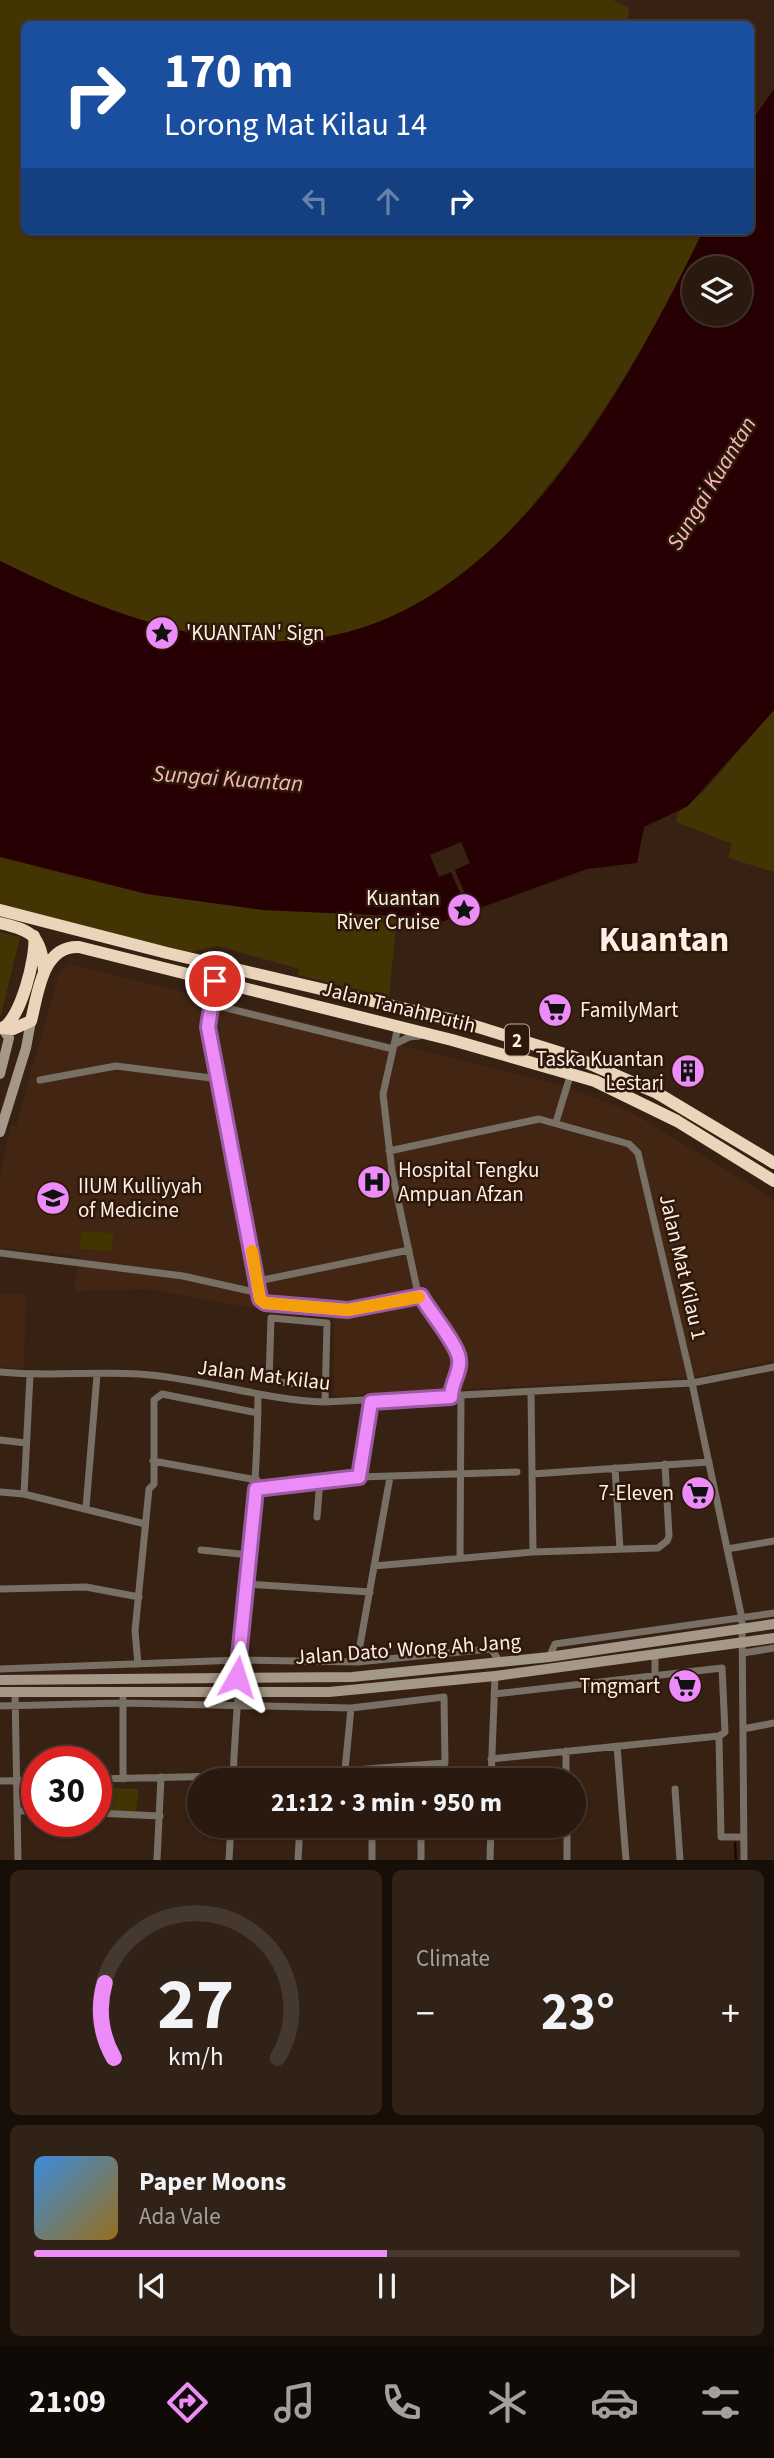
<!DOCTYPE html>
<html lang="en">
<head>
<meta charset="utf-8">
<style>
	body { margin:0; font-family:"Source Sans 3",sans-serif; background:#312217; color:#f1f3f6; height:100vh; display:flex; flex-direction:column; font-size:26px; white-space:nowrap }
	* { box-sizing:border-box; margin:0 }
	p { font-size:23px; color:#a5a09e }
	.icon { flex:none; width:38px; height:38px; fill:none; stroke:currentColor; stroke-width:2; stroke-linecap:round; stroke-linejoin:round }
	.map { position:relative; height:1860px; overflow:hidden }
	.panel { display:flex; flex-direction:column; gap:10px; padding:10px; background:#170e08; flex:1 }
	.panel>* { flex:none }
	.top-card { position:absolute; left:21px; top:21px; width:733px; height:214px; border-radius:10px; box-shadow:0 2px 5px #0004,0 0 0 2px #45382e; background:#1a4fa0; color:#fff; overflow:hidden }
	.fabs { position:absolute; left:682px; top:256px; display:grid; gap:14px }
	.fabs a { display:grid; place-items:center; width:70px; height:70px; border-radius:50%; background:#29190e; box-shadow:0 2px 5px #0004,0 0 0 2px #45382e; font-size:35px }
	.speed { position:absolute; left:21px; top:1746px; display:flex; gap:14px; font-size:35px; font-weight:700; text-align:center }
	.speed>* { display:grid; place-content:center; width:91px; height:91px; border-radius:50%; background:#29190e; box-shadow:0 2px 5px #0004,0 0 0 2px #45382e; line-height:1 }
	.speed .limit { border:10px solid #d22; background:#fff; color:#111 }
	.pin { position:absolute; display:grid; place-items:center; width:60px; height:60px; color:#fff; margin:-30px; border:4px solid #fff; border-radius:50%; box-shadow:0 2px 7px #0007 }
	.me { position:absolute; width:77px; margin:-38px; rotate:6deg; stroke-linejoin:round; filter:drop-shadow(0 0 5px #0008) }
	.turn { display:flex; align-items:center; gap:24px; height:147px; padding:0 28px; font-size:32px }
	.turn .icon { width:91px; height:91px; stroke-width:2.5 }
	.turn b { display:block; font-size:49px; line-height:60px }
	.lanes { display:flex; align-items:center; height:66px; padding:0 28px; background:#0003; justify-content:center; gap:35px; direction:ltr }
	.lanes .off { opacity:.35 }
	.big { font-size:52px; font-weight:700; line-height:1.1 }
	.panel .widget { flex:1; display:flex; flex-direction:column; justify-content:center; gap:10px; min-width:0; padding:0 24px; border-radius:10px; background:#312217 }
	.panel .dial { align-items:center; gap:0 }
	.dial svg { height:182px; overflow:visible; fill:none; stroke:#45382e; stroke-width:7; stroke-linecap:round; text-anchor:middle }
	.dial text { fill:#f1f3f6; stroke:none }
	.song { display:flex; align-items:center; gap:21px }
	.cover { width:84px; height:84px; border-radius:10px; background:linear-gradient(135deg,hsl(210 70% 55%),hsl(40 70% 35%)) }
	.played { height:7px; border-radius:4px; background:linear-gradient(90deg,#ed8cf9 50%,#45382e 50%) }
	.keys { display:flex; justify-content:space-around; direction:ltr }
	.heat { display:flex; justify-content:space-between; align-items:center; font-size:38px; direction:ltr }
	.panel .tiles { flex:1; display:grid; gap:10px; grid-template-columns:1fr 1fr }
	.widget:last-child { grid-column:span 2 }
	.trip { position:absolute; left:187px; top:1768px; width:399px; height:70px; border-radius:35px; background:#29190e; box-shadow:0 2px 5px #0004,0 0 0 2px #45382e; font-weight:700; line-height:70px; text-align:center }
	.tab-bar { display:flex; height:112px; justify-content:space-around; align-items:center; background:#100a06; color:#a5a09e }
	.tab-bar .icon { width:49px; height:49px }
	.tab-bar .current { color:#ed8cf9 }
	.tab-bar b { font-size:32px; color:#f1f3f6 }
	.map>svg:first-child { display:block }
	.built { fill:#422613 }
	.green { fill:#433404 }
	.water { fill:#270003; fill-rule:evenodd }
	.pier { fill:#372113 }
	.lines { fill:none; stroke-linecap:round; stroke-linejoin:round }
	.stream { stroke:#270003; stroke-width:2.5 }
	.street { stroke:#786f65; stroke-width:7 }
	.secondary { stroke:#a69888; stroke-width:10 }
	.highway { stroke:#ead4ba; stroke-width:12 }
	.route-casing { stroke:#9a5ba2; stroke-width:18 }
	.route { stroke:#ed8cf9; stroke-width:12 }
	.slow { stroke:#f59e0b; stroke-width:12 }
	.labels { text-anchor:middle; stroke-width:5; stroke-linejoin:round; paint-order:stroke }
	.shield { fill:#2d180a; stroke:#bfaea3; stroke-width:2 }
	.shield-label { font-size:19px; font-weight:bold; fill:#feeee5 }
	.poi-label { font-size:21px; fill:#feeee5; stroke:#2d180a; text-anchor:start }
	.street-label { font-size:21px; fill:#feeee5; stroke:#2d180a }
	.water-label { font-size:23px; font-style:italic; fill:#f6b6b7; stroke:#2d180a }
	.town-label { font-size:35px; font-weight:bold; fill:#feeee5; stroke:#2d180a }
</style>
</head>
<body>
<div class="map">
<svg width="774" height="1860" viewBox="0 0 774 1860">
	<rect width="100%" height="100%" fill="#372113"/>
	<!-- built -->
	<path class="built" d="M71,964L567,1087L629,1111L774,1199V1361L694,1377L334,1396V1317L264,1310L147,1289L74,1291L79,1256L0,1248V1176L11,1125L16,1126L60,970Z
		M0,1294H26L24,1369L0,1367Z"/>
	<!-- green -->
	<path class="green" d="M0,0H613L629,8L627,24H24V231H703C654,333 595,436 519,520C503,538 487,557 467,573C422,608 361,635 303,640C197,650 93,607 0,561Z
		M774,710V872L728,858L732,844L676,822L678,813L705,790Z
		M0,857L147,894L263,910L397,916L389,997L298,975L299,969L218,946L186,953L0,905Z
		M0,932L20,937L1,1015H0Z
		M81,1231L113,1233L112,1251L80,1249Z
		M96,1788L139,1789L136,1811L96,1810Z"/>
	<!-- water -->
	<path class="water" d="M774,89V710L688,806L644,827L637,863L587,869L436,924L397,916L263,910L147,894L0,857V561C93,607 197,650 303,640C500,622 626,390 703,231H751V122ZM695,268H740V313H695Z"/>
	<!-- pier -->
	<path class="pier" d="M461,842L470,863L455,870L474,915L470,916L451,872L439,877L430,855Z"/>
	<g class="lines">
		<!-- stream -->
		<path class="stream" d="M735,1843L736,1860"/>
		<!-- street -->
		<path class="street" d="M230,986L216,999L208,1027L260,1299L271,1303L349,1310L421,1296
			M214,1005L393,1049
			M214,1005L215,981
			M398,1027L383,1094L392,1172L417,1289L434,1320L456,1347L460,1360L451,1384V1397
			M395,1044L409,1037L419,1036
			M40,1080L116,1066L219,1079
			M556,1122L571,1073
			M389,1151L539,1119L629,1144L638,1153L692,1383L742,1619L744,1860
			M0,1253L183,1276L259,1293
			M258,1281L409,1250
			M0,1372C47,1377 93,1371 139,1374C202,1378 262,1400 325,1402L692,1383L774,1367
			M531,1392L533,1552
			M325,1402L327,1323L271,1318L269,1381L325,1387
			M0,1440L26,1443
			M153,1461L257,1480
			M615,1468L620,1549
			M532,1474L709,1462
			M359,1477L371,1402
			M256,1489L359,1477L517,1472
			M0,1492L24,1494L145,1524
			M24,1494L30,1375
			M86,1508L97,1375
			M317,1517L320,1480
			M727,1549L774,1541
			M201,1550L250,1555
			M460,1558L461,1396
			M374,1566L533,1552L658,1548L667,1541L669,1536L665,1464
			M247,1584L370,1592
			M0,1589L86,1587L139,1597
			M743,1653L774,1648
			M549,1657L555,1644L774,1613
			M655,1657V1674
			M357,1662L390,1477
			M138,1664L135,1631L149,1489L154,1484V1400L162,1394L258,1413
			M0,1669L239,1660L357,1662L491,1649L501,1663
			M15,1691L18,1860
			M494,1694L722,1668L725,1732L719,1736L721,1837H744
			M0,1706L123,1703L351,1708L444,1697L445,1763L303,1774L96,1779
			M743,1729L774,1723
			M617,1746L626,1860
			M566,1751V1780
			M491,1759L719,1736
			M345,1770L351,1708
			M369,1776V1780
			M123,1779V1699
			M233,1779C238,1651 257,1524 258,1396
			M491,1780L495,1676
			M0,1781L37,1780
			M675,1789L680,1860
			M20,1811H37
			M96,1813L160,1816
			M372,1825V1860
			M567,1825V1860
			M157,1860L161,1777
			M229,1860L231,1825
			M298,1860L300,1825
			M421,1860V1825
			M490,1860L491,1825"/>
		<!-- secondary -->
		<path class="secondary" d="M0,1074L9,1038L2,1028
			M0,1132L26,1048L31,1021
			M0,1680L352,1677L549,1657L774,1624
			M0,1692H329L495,1676L774,1638"/>
		<!-- highway -->
		<path class="highway" d="M0,910L167,953L462,1022L574,1057L657,1093L774,1163
			M0,923C32,930 42,936 44,972
			M0,1028L13,1029L31,1021C38,994 42,945 79,947L452,1040L595,1081L677,1121L774,1181
			M2,1028C20,1021 37,956 34,936"/>
	</g>
	<g class="lines">
		<!-- route casing -->
		<g class="route-casing">
			<path id="route" d="M215,981L208,1027L260,1299L265,1303L348,1310L421,1296C430,1312 458,1345 459,1359C461,1372 451,1383 451,1397L371,1402L359,1477L256,1489L237,1677"/>
		</g>
		<!-- route -->
		<use href="#route" class="route"/>
		<!-- slow -->
		<path class="slow" d="M252,1251L260,1299L265,1303L348,1310L419,1297"/>
	</g>
	<!-- icons -->
	<defs>
		<g id="sight-disc" transform="scale(1.75)"><circle r="9.5" fill="#ed8cf9" stroke="#2d180a"/><path d="M0-6L1.8-2.2L6-1.7L2.9 1.2L3.7 5.4L0 3.3L-3.7 5.4L-2.9 1.2L-6-1.7L-1.8-2.2Z" fill="#111"/></g>
		<g id="supermarket-disc" transform="scale(1.75)"><circle r="9.5" fill="#ed8cf9" stroke="#2d180a"/><path d="M-6-5.5h2.5l.6 2H6L4.5 2H-2.5L-4.4-4H-6ZM-1.5 3.2a1.3 1.3 0 1 0 .1 0ZM3 3.2a1.3 1.3 0 1 0 .1 0Z" fill="#111"/></g>
		<g id="building-disc" transform="scale(1.75)"><circle r="9.5" fill="#ed8cf9" stroke="#2d180a"/><path d="M-4-6H4V6H1V3H-1V6H-4ZM-2.5-4.3h1.7v1.8h-1.7ZM.8-4.3h1.7v1.8H.8ZM-2.5-1h1.7V.8h-1.7ZM.8-1h1.7V.8H.8Z" fill="#111"/></g>
		<g id="hospital-disc" transform="scale(1.75)"><circle r="9.5" fill="#ed8cf9" stroke="#2d180a"/><path d="M-5-5h3v3.5h4V-5h3V5h-3V1.5h-4V5h-3Z" fill="#111"/></g>
		<g id="university-disc" transform="scale(1.75)"><circle r="9.5" fill="#ed8cf9" stroke="#2d180a"/><path d="M0-5L7-2L0 1L-7-2ZM-4 1L0 2.5L4 1V4Q0 6-4 4Z" fill="#111"/></g>
	</defs>
	<g fill-rule="evenodd">
		<use href="#sight-disc" x="162" y="633"/>
		<use href="#sight-disc" x="464" y="910"/>
		<use href="#supermarket-disc" x="555" y="1010"/>
		<use href="#building-disc" x="688" y="1071"/>
		<use href="#hospital-disc" x="374" y="1182"/>
		<use href="#university-disc" x="53" y="1198"/>
		<use href="#supermarket-disc" x="698" y="1493"/>
		<use href="#supermarket-disc" x="685" y="1686"/>
	</g>
	<g class="labels">
		<!-- shield labels -->
		<rect class="shield" x="505" y="1024.5" width="24" height="31" rx="5"/>
		<g class="shield-label">
			<text x="517" y="1047">2</text>
		</g>
		<!-- poi labels -->
		<g class="poi-label">
			<text x="186" y="640">'KUANTAN' Sign</text>
			<text x="440" y="905" text-anchor="end">Kuantan<tspan x="440" dy="24">River Cruise</tspan></text>
			<text x="580" y="1017">FamilyMart</text>
			<text x="664" y="1066" text-anchor="end">Taska Kuantan<tspan x="664" dy="24">Lestari</tspan></text>
			<text x="398" y="1177">Hospital Tengku<tspan x="398" dy="24">Ampuan Afzan</tspan></text>
			<text x="78" y="1193">IIUM Kulliyyah<tspan x="78" dy="24">of Medicine</tspan></text>
			<text x="674" y="1500" text-anchor="end">7-Eleven</text>
			<text x="660" y="1693" text-anchor="end">Tmgmart</text>
		</g>
		<!-- street labels -->
		<g class="street-label">
			<text transform="translate(399 1007) rotate(14)" y="7">Jalan Tanah Putih</text>
			<text transform="translate(683 1267) rotate(77)" y="7">Jalan Mat Kilau 1</text>
			<text transform="translate(264 1375) rotate(7)" y="7">Jalan Mat Kilau</text>
			<text transform="translate(408 1649) rotate(-4)" y="7">Jalan Dato' Wong Ah Jang</text>
		</g>
		<!-- water labels -->
		<g class="water-label">
			<text transform="translate(711 483) rotate(-59)" y="8">Sungai Kuantan</text>
			<text transform="translate(228 778) rotate(4)" y="8">Sungai Kuantan</text>
		</g>
		<!-- town labels -->
		<g class="town-label">
			<text x="664" y="951">Kuantan</text>
		</g>
	</g>
</svg>
<div class="fabs">
<a><svg class="icon" aria-label="layers" viewBox="0 0 24 24"><path d="M12 4l9 5-9 5-9-5zM3 14l9 5 9-5"/></svg></a>
</div>
<div class="speed"><div class="limit">30</div></div>
<div class="pin" style="left:215px;top:981px;background:#d93025"><svg class="icon" aria-label="arrive" viewBox="0 0 24 24"><path d="M6 21V4h12l-3 4 3 4H6"/></svg></div>
<svg class="me" style="left:237px;top:1677px" viewBox="-20 -20 40 40"><path d="M0-17L14 15 0 8-14 15z" fill="#ed8cf9" stroke="#fff" stroke-width="4"/></svg>
<div class="trip">21:12 · 3 min · 950 m</div>
<div class="top-card">
<div class="turn"><svg class="icon" aria-label="right" viewBox="0 0 24 24"><path d="M7 20v-9h11M14 6l5 5-5 5"/></svg><div><b>170 m</b>Lorong Mat Kilau 14</div></div>
<div class="lanes"><svg class="icon off" aria-label="left" viewBox="0 0 24 24"><path d="M17 20v-9H6M10 6l-5 5 5 5"/></svg><svg class="icon off" aria-label="ahead" viewBox="0 0 24 24"><path d="M12 20V5M6 11l6-6 6 6"/></svg><svg class="icon" aria-label="right" viewBox="0 0 24 24"><path d="M7 20v-9h11M14 6l5 5-5 5"/></svg></div>
</div>
</div>
<section class="panel">
<div class="tiles">
<div class="widget dial"><svg viewBox="0 0 100 80">
<path d="M14 69A42 42 0 1 1 86 69"/>
<path d="M14 69A42 42 0 0 1 10 36" stroke="#ed8cf9"/>
<text x="50" y="56" font-size="32" font-weight="700">27</text>
<text x="50" y="72" font-size="11">km/h</text>
</svg></div>
<div class="widget"><p>Climate</p>
<div class="heat"><a>−</a><b class="big">23°</b><a>+</a></div>
</div>
<div class="widget">
<div class="song"><i class="cover"></i><div><b>Paper Moons</b><p>Ada Vale</p></div></div>
<div class="played"></div>
<div class="keys"><svg class="icon" aria-label="previous" viewBox="0 0 24 24"><path d="M18 5L8 12l10 7zM5 5v14"/></svg><svg class="icon" aria-label="pause" viewBox="0 0 24 24"><path d="M8 5v14M16 5v14"/></svg><svg class="icon" aria-label="next" viewBox="0 0 24 24"><path d="M6 5l10 7-10 7zM19 5v14"/></svg></div>
</div>
</div>
</section>
<nav class="tab-bar">
<b>21:09</b>
<svg class="icon current" aria-label="directions" viewBox="0 0 24 24"><path d="M12 3l9 9-9 9-9-9zM9 14v-3h6M13 9l2 2-2 2"/></svg>
<svg class="icon" aria-label="music" viewBox="0 0 24 24"><path d="M9 18V5l10-2v13"/><circle cx="6" cy="18" r="3"/><circle cx="16" cy="16" r="3"/></svg>
<svg class="icon" aria-label="phone" viewBox="0 0 24 24"><path d="M5 4h4l2 5-3 2q2 4 5 5l2-3 5 2v4C11 20 4 13 5 4z"/></svg>
<svg class="icon" aria-label="climate" viewBox="0 0 24 24"><path d="M12 3v18M4 7l16 10M4 17L20 7"/></svg>
<svg class="icon" aria-label="car" viewBox="0 0 24 24"><path d="M5 17H2v-5l4-1 3-4h7l3 4 3 1v5h-3M9 17h6M6 11h13"/><circle cx="7" cy="17" r="2"/><circle cx="17" cy="17" r="2"/></svg>
<svg class="icon" aria-label="filters" viewBox="0 0 24 24"><path d="M4 7h16M4 17h16"/><circle cx="9" cy="7" r="2"/><circle cx="15" cy="17" r="2"/></svg>
</nav>
</body>
</html>
